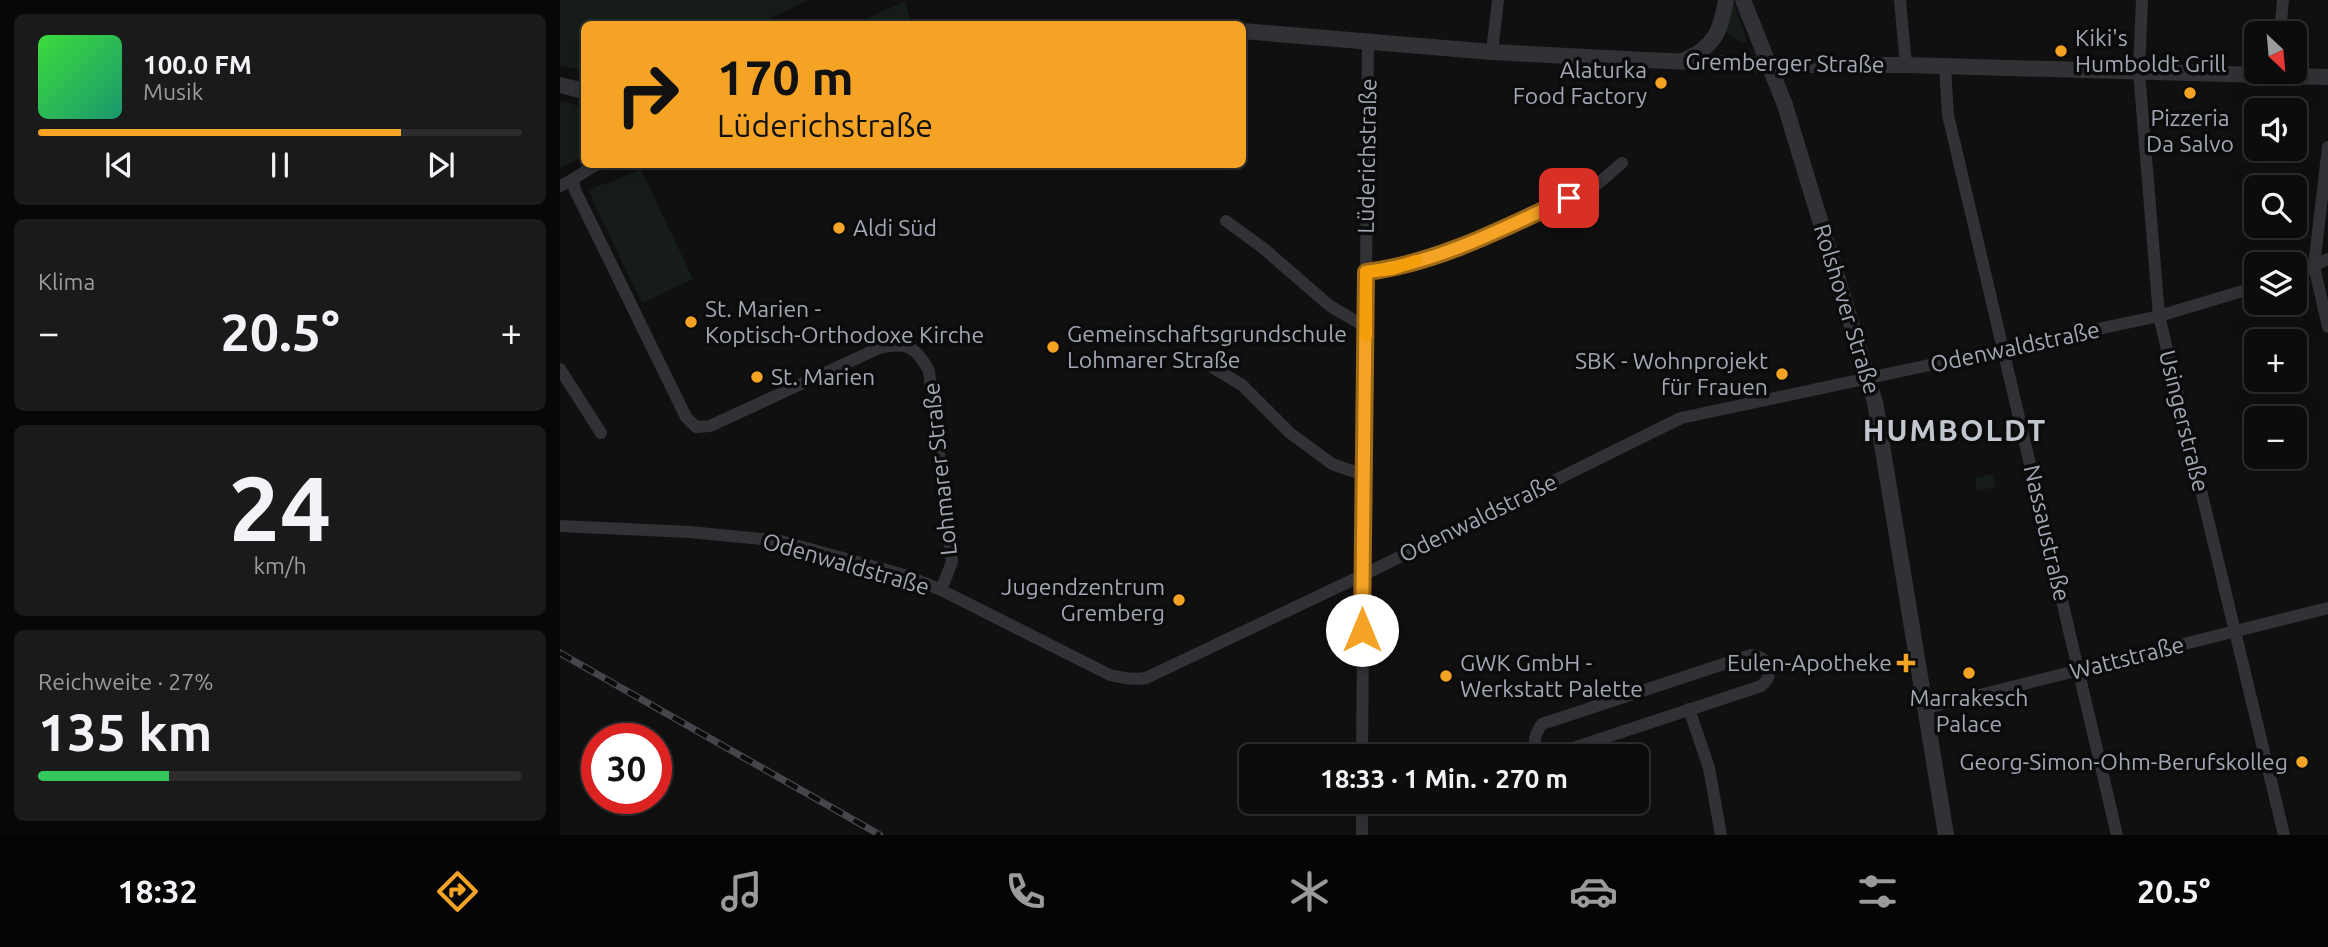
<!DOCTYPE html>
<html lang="de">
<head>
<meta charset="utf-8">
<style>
	body { margin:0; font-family:Ubuntu,sans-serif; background:#1a1a1b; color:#f1f3f6; height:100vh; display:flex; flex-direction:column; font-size:26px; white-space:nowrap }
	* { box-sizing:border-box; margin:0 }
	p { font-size:23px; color:#9a9b9d }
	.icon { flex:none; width:38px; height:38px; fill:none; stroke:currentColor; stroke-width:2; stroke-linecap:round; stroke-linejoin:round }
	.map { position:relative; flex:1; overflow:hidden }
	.sheet { display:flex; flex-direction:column; gap:14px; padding:14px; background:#070707; width:560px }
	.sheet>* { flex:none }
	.guide { position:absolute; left:21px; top:21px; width:665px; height:147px; border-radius:10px; box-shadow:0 7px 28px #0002,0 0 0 2px #2c2c2e; background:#f4a325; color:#111; overflow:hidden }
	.needle { width:46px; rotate:154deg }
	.buttons { position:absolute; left:1684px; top:21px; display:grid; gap:14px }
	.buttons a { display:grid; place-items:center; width:63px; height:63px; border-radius:10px; background:#0c0c0d; box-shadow:0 7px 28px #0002,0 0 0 2px #2c2c2e; font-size:35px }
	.speed { position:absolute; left:21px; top:723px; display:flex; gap:14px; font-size:35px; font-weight:700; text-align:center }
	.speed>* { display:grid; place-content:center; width:91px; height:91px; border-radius:50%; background:#0c0c0d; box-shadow:0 7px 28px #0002,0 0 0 2px #2c2c2e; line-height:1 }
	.speed .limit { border:10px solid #d22; background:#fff; color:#111 }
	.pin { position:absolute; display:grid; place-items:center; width:60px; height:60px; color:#fff; margin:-30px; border-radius:14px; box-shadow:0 4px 10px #0006 }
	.me { position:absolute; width:77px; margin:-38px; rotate:0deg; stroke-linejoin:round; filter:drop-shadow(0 0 5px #0008) }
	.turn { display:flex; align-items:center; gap:24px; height:147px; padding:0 21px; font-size:32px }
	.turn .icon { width:91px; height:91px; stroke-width:2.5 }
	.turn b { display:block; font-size:49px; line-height:60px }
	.big { font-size:52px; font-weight:700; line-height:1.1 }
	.sheet .widget { flex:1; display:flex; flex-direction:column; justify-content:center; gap:10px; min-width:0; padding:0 24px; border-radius:10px; background:#1a1a1b }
	.sheet .dial { align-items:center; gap:0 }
	.dial b { font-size:91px; line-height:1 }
	.song { display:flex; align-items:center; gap:21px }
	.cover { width:84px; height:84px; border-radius:10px; background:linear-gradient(135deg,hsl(120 70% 55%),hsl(160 70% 35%)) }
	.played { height:7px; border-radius:4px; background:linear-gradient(90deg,#f4a325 75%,#2c2c2e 75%) }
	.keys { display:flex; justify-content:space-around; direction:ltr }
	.heat { display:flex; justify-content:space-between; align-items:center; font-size:38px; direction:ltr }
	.charge { height:10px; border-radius:5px; background:linear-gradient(90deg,#34c759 27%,#2c2c2e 0) }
	.trip { position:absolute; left:679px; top:744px; width:410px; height:70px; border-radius:10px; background:#0c0c0d; box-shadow:0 7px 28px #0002,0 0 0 2px #2c2c2e; font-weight:700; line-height:70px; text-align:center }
	.tab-bar { display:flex; height:112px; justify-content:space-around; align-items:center; background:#050505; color:#9a9b9d }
	.tab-bar .icon { width:49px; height:49px }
	.tab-bar .selected { color:#f4a325 }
	.tab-bar b { font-size:32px; color:#f1f3f6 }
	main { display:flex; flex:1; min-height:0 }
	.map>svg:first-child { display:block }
	.green { fill:#161c17 }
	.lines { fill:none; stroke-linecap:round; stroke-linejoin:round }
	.minor { stroke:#313236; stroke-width:12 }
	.tertiary { stroke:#313236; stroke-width:16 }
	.rail-casing { stroke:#44464b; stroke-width:7 }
	.rail { stroke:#0b0b0c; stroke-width:4.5; stroke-dasharray:13; stroke-linecap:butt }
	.route-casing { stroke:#9f6a18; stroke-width:18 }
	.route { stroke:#f4a325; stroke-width:12 }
	.slow { stroke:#f59e0b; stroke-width:12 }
	.poi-dot { fill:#f4a325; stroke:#0b0b0c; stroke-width:2.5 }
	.labels { text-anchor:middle; stroke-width:7; stroke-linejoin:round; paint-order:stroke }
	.poi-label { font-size:23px; fill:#a1a7b3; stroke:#0b0b0c; text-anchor:start }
	.street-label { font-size:23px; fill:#a1a7b3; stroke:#0b0b0c }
	.district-label { font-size:30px; font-weight:bold; letter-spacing:2px; fill:#c2c6cf; stroke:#0b0b0c }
</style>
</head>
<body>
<main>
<section class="sheet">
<div class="widget">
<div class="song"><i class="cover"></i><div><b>100.0 FM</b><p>Musik</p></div></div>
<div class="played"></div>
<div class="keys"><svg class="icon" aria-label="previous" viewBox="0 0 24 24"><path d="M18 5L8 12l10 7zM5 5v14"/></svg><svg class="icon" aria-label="pause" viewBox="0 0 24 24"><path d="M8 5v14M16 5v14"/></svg><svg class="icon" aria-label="next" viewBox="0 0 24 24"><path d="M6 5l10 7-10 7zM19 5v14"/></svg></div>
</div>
<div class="widget"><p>Klima</p>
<div class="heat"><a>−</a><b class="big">20.5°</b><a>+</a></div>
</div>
<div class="widget dial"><b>24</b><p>km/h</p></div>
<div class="widget"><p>Reichweite · 27%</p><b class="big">135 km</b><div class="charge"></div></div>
</section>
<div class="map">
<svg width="1768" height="835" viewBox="0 0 1768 835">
	<rect width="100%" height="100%" fill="#101011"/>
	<!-- green -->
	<path class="green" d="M0,0H249L208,19L210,24H24V71L0,66Z
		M345,1L351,23L298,24L297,23Z
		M1173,1L1186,37V42H1180L1165,31Z
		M0,101L24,107V157L0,168Z
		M81,170L133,279L82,303L28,190Z
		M1433,474L1435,487L1417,491L1415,478Z"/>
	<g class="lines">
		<!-- minor -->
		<path class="minor" d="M1340,0L1346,65
			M1582,0L1579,71L1599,316L1724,835
			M1720,33L1723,0
			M932,52L938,0
			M1385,66L1388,115L1557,835
			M1768,147L1754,266L1768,327
			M13,180L15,190L126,417L136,427L150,426L319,348C346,342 355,345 369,371L392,562L381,590
			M0,186C14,180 24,171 38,164
			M666,221L703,248L770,306L806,327
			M806,272L832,269L893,251L1034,187L1062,163
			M1734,274L1768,259
			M647,364L682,385L730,433L772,464L804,475
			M0,369L41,433
			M0,526L130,532L221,541L348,576L381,590L550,675C563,678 573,680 586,678L803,575L1121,418L1599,316L1696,287
			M1191,655C1210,657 1216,674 1201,686L992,755L981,752C971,743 975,734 982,724Z
			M1367,708L1768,608
			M1129,709L1149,768L1161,835
			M802,756L808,41
			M802,835V802"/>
		<!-- tertiary -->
		<path class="tertiary" d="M1183,0L1225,105L1315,402L1386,835
			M682,31L932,52L1086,60L1209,65H1346L1768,77
			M1125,60C1154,47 1161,31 1166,0
			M0,85L24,91"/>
		<!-- rail casing -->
		<g class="rail-casing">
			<path id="rail" d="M0,653L320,835"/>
		</g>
		<!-- rail -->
		<use href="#rail" class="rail"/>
	</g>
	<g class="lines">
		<!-- route casing -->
		<g class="route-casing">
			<path id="route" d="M802,630L806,272C878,263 944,228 1009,198"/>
		</g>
		<!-- route -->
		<use href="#route" class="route"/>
		<!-- slow -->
		<path class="slow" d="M806,336V272L832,269L856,261"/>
	</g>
	<!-- markers -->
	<g class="poi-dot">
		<circle cx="1501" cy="51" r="7"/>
		<circle cx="1101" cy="83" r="7"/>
		<circle cx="1630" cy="93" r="7"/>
		<circle cx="279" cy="228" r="7"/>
		<circle cx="131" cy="322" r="7"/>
		<circle cx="493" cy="347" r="7"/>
		<circle cx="1222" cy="374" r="7"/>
		<circle cx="197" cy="377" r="7"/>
		<circle cx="619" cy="600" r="7"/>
		<path d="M1342.5 652.5h7v7h7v7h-7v7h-7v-7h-7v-7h7z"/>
		<circle cx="1409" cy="673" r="7"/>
		<circle cx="886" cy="676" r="7"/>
		<circle cx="1742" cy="762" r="7"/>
	</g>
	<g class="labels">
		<!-- poi labels -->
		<g class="poi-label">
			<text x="1515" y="46">Kiki's<tspan x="1515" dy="26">Humboldt Grill</tspan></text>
			<text x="1087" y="78" text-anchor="end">Alaturka<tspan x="1087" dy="26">Food Factory</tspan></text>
			<text x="1630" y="126" text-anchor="middle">Pizzeria<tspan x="1630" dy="26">Da Salvo</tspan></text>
			<text x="293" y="236">Aldi Süd</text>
			<text x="145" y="317">St. Marien -<tspan x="145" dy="26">Koptisch-Orthodoxe Kirche</tspan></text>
			<text x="507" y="342">Gemeinschaftsgrundschule<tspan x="507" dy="26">Lohmarer Straße</tspan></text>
			<text x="1208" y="369" text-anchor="end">SBK - Wohnprojekt<tspan x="1208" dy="26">für Frauen</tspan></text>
			<text x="211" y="385">St. Marien</text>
			<text x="605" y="595" text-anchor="end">Jugendzentrum<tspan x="605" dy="26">Gremberg</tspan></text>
			<text x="900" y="671">GWK GmbH -<tspan x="900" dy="26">Werkstatt Palette</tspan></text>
			<text x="1332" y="671" text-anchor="end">Eulen-Apotheke</text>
			<text x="1409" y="706" text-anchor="middle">Marrakesch<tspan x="1409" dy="26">Palace</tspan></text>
			<text x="1728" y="770" text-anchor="end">Georg-Simon-Ohm-Berufskolleg</text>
		</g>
		<!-- street labels -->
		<g class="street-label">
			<text transform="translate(1225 63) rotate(1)" y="8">Gremberger Straße</text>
			<text transform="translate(807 156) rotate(-89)" y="8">Lüderichstraße</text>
			<text transform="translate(1287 309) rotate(73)" y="8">Rolshover Straße</text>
			<text transform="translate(1455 347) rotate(-12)" y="8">Odenwaldstraße</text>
			<text transform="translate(1624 421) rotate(76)" y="8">Usingerstraße</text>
			<text transform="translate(380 469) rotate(-96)" y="8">Lohmarer Straße</text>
			<text transform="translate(918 518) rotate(-26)" y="8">Odenwaldstraße</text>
			<text transform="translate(1487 533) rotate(77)" y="8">Nassaustraße</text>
			<text transform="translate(286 564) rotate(16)" y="8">Odenwaldstraße</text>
			<text transform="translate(1567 658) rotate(-14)" y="8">Wattstraße</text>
		</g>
		<!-- district labels -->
		<g class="district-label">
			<text x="1395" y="441">HUMBOLDT</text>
		</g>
	</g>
</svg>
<div class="buttons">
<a><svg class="needle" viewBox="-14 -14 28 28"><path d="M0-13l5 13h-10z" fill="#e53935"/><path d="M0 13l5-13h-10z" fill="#9a9b9d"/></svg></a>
<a><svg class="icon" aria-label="sound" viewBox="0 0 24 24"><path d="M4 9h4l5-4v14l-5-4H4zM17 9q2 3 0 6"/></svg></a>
<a><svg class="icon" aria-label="search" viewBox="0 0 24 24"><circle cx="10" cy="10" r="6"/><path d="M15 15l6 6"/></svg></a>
<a><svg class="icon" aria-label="layers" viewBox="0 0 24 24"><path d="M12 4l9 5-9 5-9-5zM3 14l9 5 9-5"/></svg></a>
<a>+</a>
<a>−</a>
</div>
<div class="speed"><div class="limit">30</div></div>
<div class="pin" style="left:1009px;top:198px;background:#d93025"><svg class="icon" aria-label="arrive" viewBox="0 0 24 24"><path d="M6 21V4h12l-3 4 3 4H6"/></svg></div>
<svg class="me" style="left:802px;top:630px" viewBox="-20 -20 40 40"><circle r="19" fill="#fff"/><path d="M0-13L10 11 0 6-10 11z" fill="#f4a325"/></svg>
<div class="trip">18:33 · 1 Min. · 270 m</div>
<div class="guide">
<div class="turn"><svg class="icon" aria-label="right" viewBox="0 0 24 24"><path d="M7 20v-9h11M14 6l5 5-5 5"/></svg><div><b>170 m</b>Lüderichstraße</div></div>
</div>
</div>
</main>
<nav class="tab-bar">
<b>18:32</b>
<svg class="icon selected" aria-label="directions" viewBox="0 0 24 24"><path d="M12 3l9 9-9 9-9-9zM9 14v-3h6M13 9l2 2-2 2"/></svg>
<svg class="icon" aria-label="music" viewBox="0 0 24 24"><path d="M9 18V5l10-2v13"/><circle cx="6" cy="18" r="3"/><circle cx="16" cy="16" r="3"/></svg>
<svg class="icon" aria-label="phone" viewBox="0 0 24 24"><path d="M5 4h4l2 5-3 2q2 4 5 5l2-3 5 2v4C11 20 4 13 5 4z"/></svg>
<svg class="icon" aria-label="climate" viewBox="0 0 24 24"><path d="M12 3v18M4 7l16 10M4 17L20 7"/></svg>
<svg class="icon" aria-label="car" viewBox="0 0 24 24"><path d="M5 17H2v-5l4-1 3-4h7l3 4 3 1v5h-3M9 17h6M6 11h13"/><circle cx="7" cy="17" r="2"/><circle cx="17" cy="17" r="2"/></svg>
<svg class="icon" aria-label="filters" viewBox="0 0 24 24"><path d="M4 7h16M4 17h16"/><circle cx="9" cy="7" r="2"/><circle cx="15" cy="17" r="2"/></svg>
<b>20.5°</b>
</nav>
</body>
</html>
